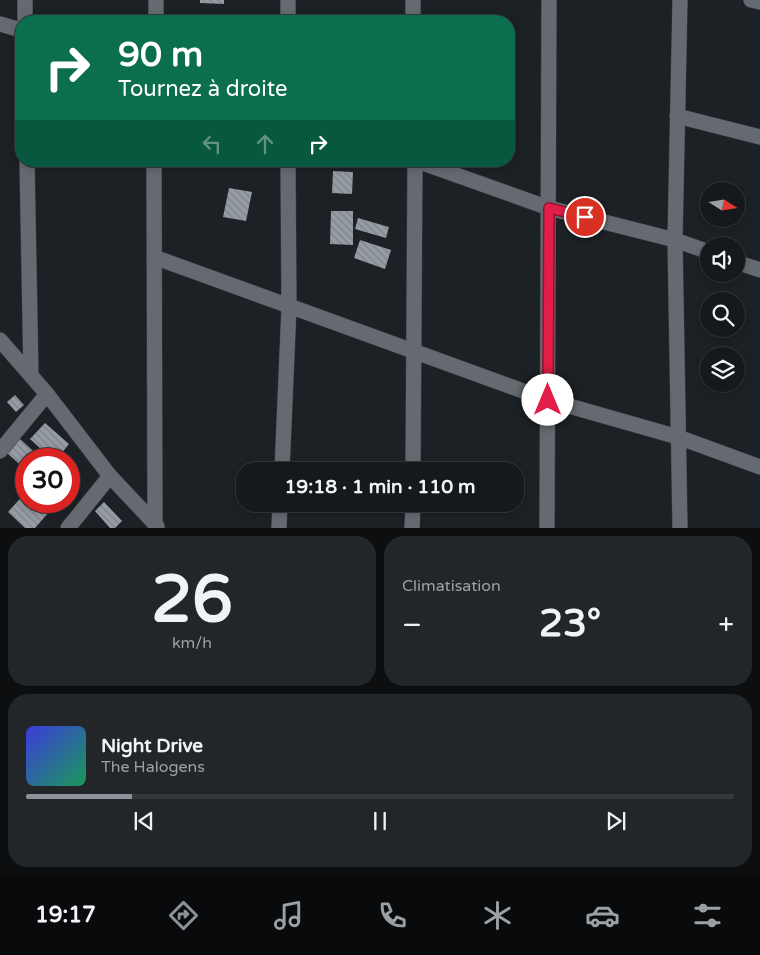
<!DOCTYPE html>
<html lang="fr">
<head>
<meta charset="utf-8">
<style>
	body { margin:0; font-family:"Varela Round",sans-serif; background:#222629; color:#f1f3f6; height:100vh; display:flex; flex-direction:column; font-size:19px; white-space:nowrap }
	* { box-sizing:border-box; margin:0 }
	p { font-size:16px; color:#9da0a3 }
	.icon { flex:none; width:28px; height:28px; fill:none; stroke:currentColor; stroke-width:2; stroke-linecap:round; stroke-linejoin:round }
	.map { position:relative; height:528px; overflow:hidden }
	.side { display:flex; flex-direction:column; gap:8px; padding:8px; background:#0c0e0f; flex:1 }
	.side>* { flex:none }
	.guide { position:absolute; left:15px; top:15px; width:500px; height:152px; border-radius:20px; box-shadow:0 2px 8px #0003,0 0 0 1px #34383b; background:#0b6e4f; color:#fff; overflow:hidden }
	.needle { width:32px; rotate:102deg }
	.fabs { position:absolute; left:700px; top:182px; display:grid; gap:10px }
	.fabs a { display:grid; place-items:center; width:45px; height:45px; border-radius:50%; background:#15191c; box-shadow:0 2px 8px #0003,0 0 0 1px #34383b; font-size:25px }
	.speed { position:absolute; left:15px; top:448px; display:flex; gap:10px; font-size:25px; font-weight:700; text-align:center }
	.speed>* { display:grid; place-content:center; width:65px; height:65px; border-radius:50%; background:#15191c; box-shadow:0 2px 8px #0003,0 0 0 1px #34383b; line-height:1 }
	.speed .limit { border:8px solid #d22; background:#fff; color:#111 }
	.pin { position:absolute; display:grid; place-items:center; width:42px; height:42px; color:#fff; margin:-21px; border:2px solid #fff; border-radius:50%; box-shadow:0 1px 5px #0007 }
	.me { position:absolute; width:55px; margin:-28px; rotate:0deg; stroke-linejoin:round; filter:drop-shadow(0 0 4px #0008) }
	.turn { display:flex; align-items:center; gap:18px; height:105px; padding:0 20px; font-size:22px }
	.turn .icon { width:65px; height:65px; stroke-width:2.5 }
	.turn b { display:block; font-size:35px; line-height:42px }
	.lanes { display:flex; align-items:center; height:48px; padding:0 20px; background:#0003; justify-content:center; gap:25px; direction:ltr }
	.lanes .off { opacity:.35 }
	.big { font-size:38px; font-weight:800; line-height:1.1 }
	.side .widget { flex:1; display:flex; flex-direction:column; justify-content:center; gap:8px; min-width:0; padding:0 18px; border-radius:20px; background:#222629 }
	.side .dial { align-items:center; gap:0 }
	.dial b { font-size:65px; line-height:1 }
	.song { display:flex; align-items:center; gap:15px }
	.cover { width:60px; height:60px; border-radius:8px; background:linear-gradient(135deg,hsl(240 70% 55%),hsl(150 70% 35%)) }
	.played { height:5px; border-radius:2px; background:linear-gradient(90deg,#8c9099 15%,#34383b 15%) }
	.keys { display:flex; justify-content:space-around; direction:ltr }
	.heat { display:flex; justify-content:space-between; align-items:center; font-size:28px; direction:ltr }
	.side .tiles { flex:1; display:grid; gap:8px; grid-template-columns:1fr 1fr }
	.widget:last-child { grid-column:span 2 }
	.trip { position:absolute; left:236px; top:462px; width:288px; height:50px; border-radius:20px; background:#15191c; box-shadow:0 2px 8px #0003,0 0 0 1px #34383b; font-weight:800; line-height:50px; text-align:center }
	.tab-bar { display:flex; height:80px; justify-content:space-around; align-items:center; background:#080a0b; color:#9da0a3 }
	.tab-bar .icon { width:35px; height:35px }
	.tab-bar .active { color:#8c9099 }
	.tab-bar b { font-size:22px; color:#f1f3f6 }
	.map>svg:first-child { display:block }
	.building { fill:url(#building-back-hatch) }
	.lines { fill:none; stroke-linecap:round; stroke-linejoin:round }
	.street-casing { stroke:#3a3d42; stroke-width:16 }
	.street { stroke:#656a71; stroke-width:15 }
	.route-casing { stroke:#92132f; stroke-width:12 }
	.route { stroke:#e11d48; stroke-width:9 }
</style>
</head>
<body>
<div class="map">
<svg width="760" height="528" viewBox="0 0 760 528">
	<defs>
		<pattern id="building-back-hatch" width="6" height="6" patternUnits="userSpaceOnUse" patternTransform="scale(1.25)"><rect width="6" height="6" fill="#969ca3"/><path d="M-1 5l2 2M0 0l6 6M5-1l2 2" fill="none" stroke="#7f8388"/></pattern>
	</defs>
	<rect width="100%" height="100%" fill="#1c2126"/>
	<!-- building -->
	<path class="building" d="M200,0H224V4L200,3Z
		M362,16L381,21H360Z
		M333,171L353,172L352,194L332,193Z
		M229,188L252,192L246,221L223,217Z
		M331,211H353V245L330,244Z
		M358,218L389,227L386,238L355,229Z
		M360,240L391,250L385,269L354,258Z
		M15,395L24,405L16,412L7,402Z
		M45,423L69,444L57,459H52L30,439Z
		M20,439L42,459H26V470L7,453Z
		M69,480L77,488L69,497Z
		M26,492V501H56L57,503L35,528H25L8,512Z
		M104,502L122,521L115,528H110L95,511Z"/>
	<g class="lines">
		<!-- street casing -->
		<g class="street-casing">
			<path id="street" d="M25,0V21
				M288,0V21
				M413,0V21
				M751,0L760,2
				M156,21V0
				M0,24L21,30
				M677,116L760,137
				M27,161L31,375
				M154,161L155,523
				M417,161L549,208L675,240L709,252
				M154,257L548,400L678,437L760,467
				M736,262L760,270
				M0,340L47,394L110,476L157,526
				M0,451L47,394
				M282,471L289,307L288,161
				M413,471L415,161
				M68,528L110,476
				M279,528L280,504
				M412,528L413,504
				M547,528L549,0
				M680,528L675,240L680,0"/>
		</g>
		<!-- street -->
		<use href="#street" class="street"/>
	</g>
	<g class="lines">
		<!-- route casing -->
		<g class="route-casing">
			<path id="route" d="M548,400L549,208L585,217"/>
		</g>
		<!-- route -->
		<use href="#route" class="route"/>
	</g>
</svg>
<div class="fabs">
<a><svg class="needle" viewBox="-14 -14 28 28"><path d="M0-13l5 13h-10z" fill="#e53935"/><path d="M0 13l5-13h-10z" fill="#9da0a3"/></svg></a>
<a><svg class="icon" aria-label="sound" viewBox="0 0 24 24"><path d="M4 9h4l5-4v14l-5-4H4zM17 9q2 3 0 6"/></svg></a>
<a><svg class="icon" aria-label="search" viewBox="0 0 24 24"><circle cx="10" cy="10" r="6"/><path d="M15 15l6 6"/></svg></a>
<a><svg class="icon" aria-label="layers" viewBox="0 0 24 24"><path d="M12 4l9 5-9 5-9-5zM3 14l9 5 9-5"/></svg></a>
</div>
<div class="speed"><div class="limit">30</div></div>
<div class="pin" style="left:585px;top:217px;background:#d93025"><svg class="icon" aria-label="arrive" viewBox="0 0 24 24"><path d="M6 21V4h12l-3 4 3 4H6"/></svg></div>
<svg class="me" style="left:548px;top:400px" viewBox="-20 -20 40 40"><circle r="19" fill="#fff"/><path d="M0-13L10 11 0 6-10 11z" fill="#e11d48"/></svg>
<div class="trip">19:18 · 1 min · 110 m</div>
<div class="guide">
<div class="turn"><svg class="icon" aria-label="right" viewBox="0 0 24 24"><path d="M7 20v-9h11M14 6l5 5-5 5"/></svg><div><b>90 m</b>Tournez à droite</div></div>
<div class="lanes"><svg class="icon off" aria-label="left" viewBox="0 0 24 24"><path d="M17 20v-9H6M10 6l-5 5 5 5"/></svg><svg class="icon off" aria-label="ahead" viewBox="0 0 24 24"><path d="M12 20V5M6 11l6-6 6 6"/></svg><svg class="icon" aria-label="right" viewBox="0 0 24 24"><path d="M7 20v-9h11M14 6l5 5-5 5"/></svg></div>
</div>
</div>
<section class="side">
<div class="tiles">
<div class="widget dial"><b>26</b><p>km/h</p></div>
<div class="widget"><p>Climatisation</p>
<div class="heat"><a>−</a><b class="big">23°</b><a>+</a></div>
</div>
<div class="widget">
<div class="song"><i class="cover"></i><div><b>Night Drive</b><p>The Halogens</p></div></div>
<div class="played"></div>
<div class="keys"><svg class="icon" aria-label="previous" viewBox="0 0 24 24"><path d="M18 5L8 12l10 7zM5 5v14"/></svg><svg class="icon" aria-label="pause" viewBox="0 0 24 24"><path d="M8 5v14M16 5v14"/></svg><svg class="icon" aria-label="next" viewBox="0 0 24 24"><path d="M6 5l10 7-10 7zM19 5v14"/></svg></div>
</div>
</div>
</section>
<nav class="tab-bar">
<b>19:17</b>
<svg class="icon active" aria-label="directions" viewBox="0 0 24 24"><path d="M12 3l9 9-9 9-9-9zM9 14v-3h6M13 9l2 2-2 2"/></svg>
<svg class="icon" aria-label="music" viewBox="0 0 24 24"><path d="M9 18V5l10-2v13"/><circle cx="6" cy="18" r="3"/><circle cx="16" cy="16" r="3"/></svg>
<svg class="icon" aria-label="phone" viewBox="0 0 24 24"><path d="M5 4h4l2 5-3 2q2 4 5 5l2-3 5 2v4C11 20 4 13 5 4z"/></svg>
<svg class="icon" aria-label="climate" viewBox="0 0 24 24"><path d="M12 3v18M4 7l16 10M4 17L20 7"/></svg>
<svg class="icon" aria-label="car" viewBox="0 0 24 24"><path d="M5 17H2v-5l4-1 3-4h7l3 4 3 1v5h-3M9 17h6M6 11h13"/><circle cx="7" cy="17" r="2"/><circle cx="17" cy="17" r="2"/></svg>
<svg class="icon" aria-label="filters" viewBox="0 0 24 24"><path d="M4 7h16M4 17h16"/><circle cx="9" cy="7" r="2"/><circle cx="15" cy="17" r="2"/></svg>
</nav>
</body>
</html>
